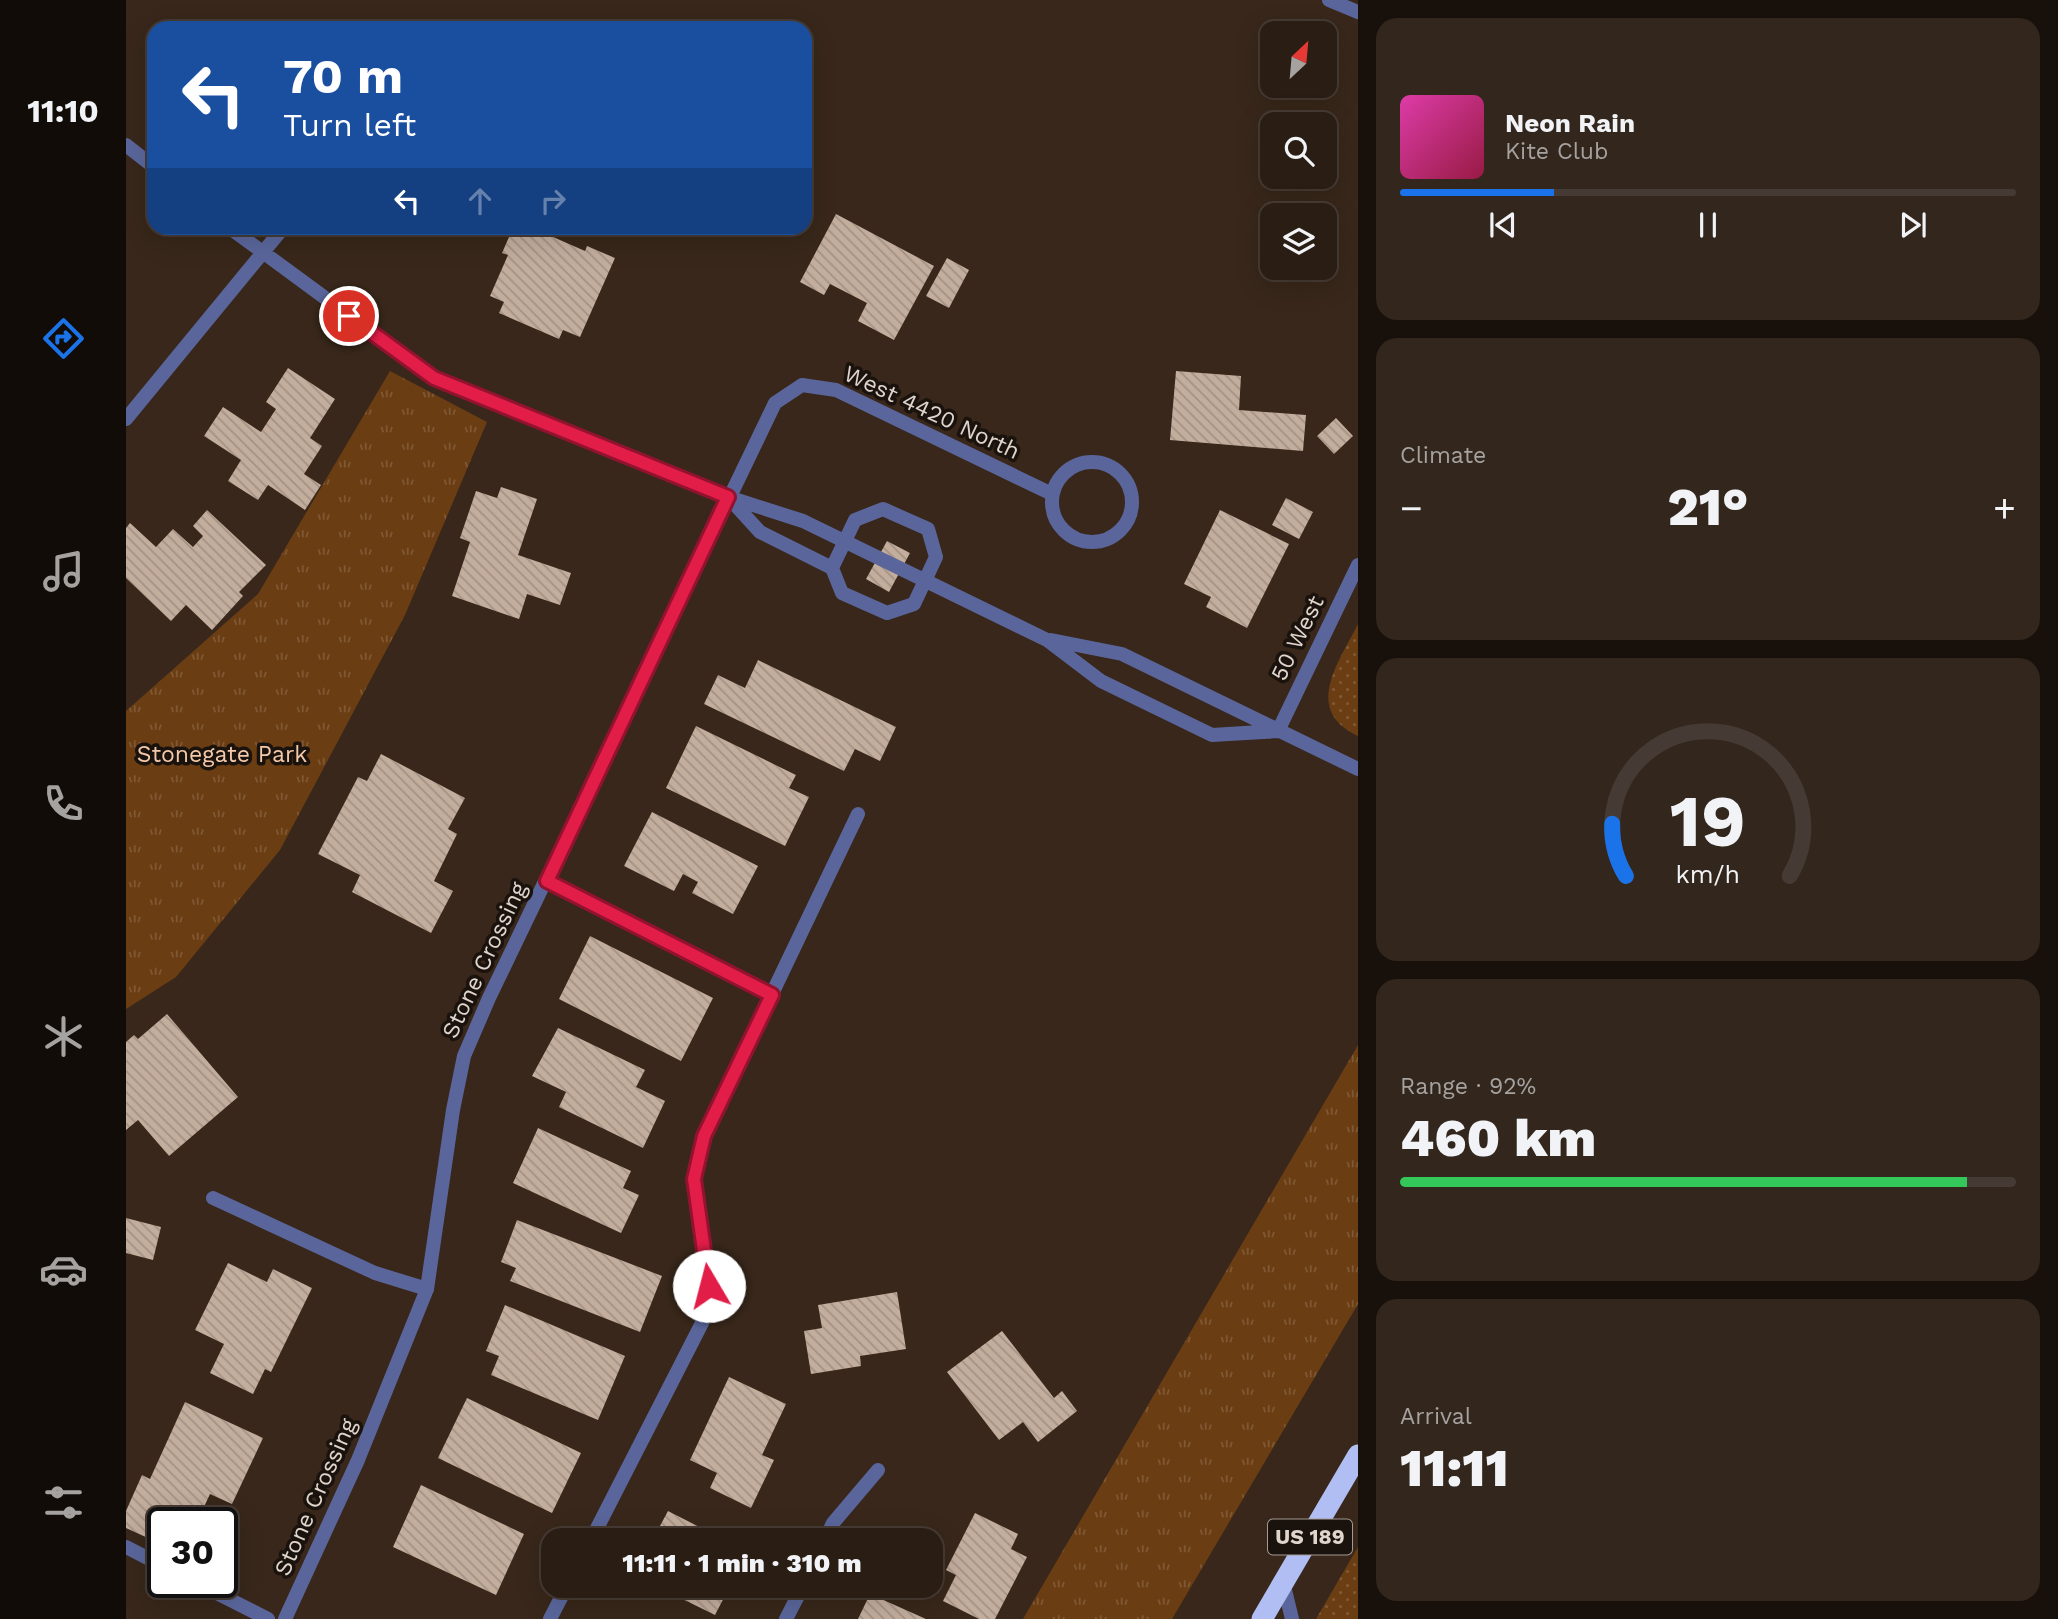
<!DOCTYPE html>
<html lang="en">
<head>
<meta charset="utf-8">
<style>
	body { margin:0; font-family:"Work Sans",sans-serif; background:#32261d; color:#f1f3f6; height:100vh; display:flex; flex-direction:column; font-size:26px; white-space:nowrap }
	* { box-sizing:border-box; margin:0 }
	p { font-size:23px; color:#a5a2a0 }
	.icon { flex:none; width:38px; height:38px; fill:none; stroke:currentColor; stroke-width:2; stroke-linecap:round; stroke-linejoin:round }
	.map { position:relative; flex:1; overflow:hidden }
	.drawer { display:flex; flex-direction:column; gap:18px; padding:18px; background:#17100b; width:700px }
	.drawer>* { flex:none }
	.guide { position:absolute; left:21px; top:21px; width:665px; height:214px; border-radius:21px; box-shadow:0 7px 28px #0002,0 0 0 2px #463b34; background:#1a4fa0; color:#fff; overflow:hidden }
	.needle { width:46px; rotate:26deg }
	.tools { position:absolute; left:1134px; top:21px; display:grid; gap:14px }
	.tools a { display:grid; place-items:center; width:77px; height:77px; border-radius:14px; background:#2a1d14; box-shadow:0 7px 28px #0002,0 0 0 2px #463b34; font-size:35px }
	.speed { position:absolute; left:21px; top:1507px; display:flex; gap:14px; font-size:35px; font-weight:700; text-align:center }
	.speed>* { display:grid; place-content:center; width:91px; height:91px; border-radius:50%; background:#2a1d14; box-shadow:0 7px 28px #0002,0 0 0 2px #463b34; line-height:1 }
	.speed .limit { border:4px solid #111; border-radius:10px; background:#fff; color:#111 }
	.pin { position:absolute; display:grid; place-items:center; width:60px; height:60px; color:#fff; margin:-30px; border:4px solid #fff; border-radius:50%; box-shadow:0 2px 7px #0007 }
	.me { position:absolute; width:77px; margin:-38px; rotate:352deg; stroke-linejoin:round; filter:drop-shadow(0 0 5px #0008) }
	.turn { display:flex; align-items:center; gap:24px; height:147px; padding:0 21px; font-size:32px }
	.turn .icon { width:91px; height:91px; stroke-width:2.5 }
	.turn b { display:block; font-size:49px; line-height:60px }
	.lanes { display:flex; align-items:center; height:66px; padding:0 21px; background:#0003; justify-content:center; gap:35px; direction:ltr }
	.lanes .off { opacity:.35 }
	.big { font-size:52px; font-weight:800; line-height:1.1 }
	.drawer .tile { flex:1; display:flex; flex-direction:column; justify-content:center; gap:10px; min-width:0; padding:0 24px; border-radius:21px; background:#32261d }
	.drawer .dial { align-items:center; gap:0 }
	.dial svg { height:182px; overflow:visible; fill:none; stroke:#463b34; stroke-width:7; stroke-linecap:round; text-anchor:middle }
	.dial text { fill:#f1f3f6; stroke:none }
	.song { display:flex; align-items:center; gap:21px }
	.cover { width:84px; height:84px; border-radius:10px; background:linear-gradient(135deg,hsl(320 70% 55%),hsl(340 70% 35%)) }
	.played { height:7px; border-radius:4px; background:linear-gradient(90deg,#1a73e8 25%,#463b34 25%) }
	.keys { display:flex; justify-content:space-around; direction:ltr }
	.heat { display:flex; justify-content:space-between; align-items:center; font-size:38px; direction:ltr }
	.charge { height:10px; border-radius:5px; background:linear-gradient(90deg,#34c759 92%,#463b34 0) }
	.trip { position:absolute; left:415px; top:1528px; width:402px; height:70px; border-radius:21px; background:#2a1d14; box-shadow:0 7px 28px #0002,0 0 0 2px #463b34; font-weight:800; line-height:70px; text-align:center }
	main { display:flex; flex:1; min-height:0 }
	.dock { display:flex; flex-direction:column; width:126px; justify-content:space-around; align-items:center; background:#110c08; color:#a5a2a0 }
	.dock .icon { width:49px; height:49px }
	.dock .on { color:#1a73e8 }
	.dock b { font-size:32px; color:#f1f3f6 }
	.map>svg:first-child { display:block }
	.grass { fill:url(#grass-dots) }
	.park { fill:url(#park-tufts) }
	.building { fill:url(#building-back-hatch) }
	.lines { fill:none; stroke-linecap:round; stroke-linejoin:round }
	.lane { stroke:#5a669b; stroke-width:14 }
	.street { stroke:#5a669b; stroke-width:14 }
	.highway { stroke:#b0bef3; stroke-width:21 }
	.route-casing { stroke:#92132f; stroke-width:18 }
	.route { stroke:#e11d48; stroke-width:12 }
	.labels { text-anchor:middle; stroke-width:7; stroke-linejoin:round; paint-order:stroke }
	.shield { fill:#1a120c; stroke:#a59a93; stroke-width:2 }
	.shield-label { font-size:21px; font-weight:bold; fill:#e0d5cd }
	.street-label { font-size:23px; fill:#e0d5cd; stroke:#1a120c }
	.park-label { font-size:23px; fill:#f4c9aa; stroke:#1a120c }
</style>
</head>
<body>
<main>
<nav class="dock">
<b>11:10</b>
<svg class="icon on" aria-label="directions" viewBox="0 0 24 24"><path d="M12 3l9 9-9 9-9-9zM9 14v-3h6M13 9l2 2-2 2"/></svg>
<svg class="icon" aria-label="music" viewBox="0 0 24 24"><path d="M9 18V5l10-2v13"/><circle cx="6" cy="18" r="3"/><circle cx="16" cy="16" r="3"/></svg>
<svg class="icon" aria-label="phone" viewBox="0 0 24 24"><path d="M5 4h4l2 5-3 2q2 4 5 5l2-3 5 2v4C11 20 4 13 5 4z"/></svg>
<svg class="icon" aria-label="climate" viewBox="0 0 24 24"><path d="M12 3v18M4 7l16 10M4 17L20 7"/></svg>
<svg class="icon" aria-label="car" viewBox="0 0 24 24"><path d="M5 17H2v-5l4-1 3-4h7l3 4 3 1v5h-3M9 17h6M6 11h13"/><circle cx="7" cy="17" r="2"/><circle cx="17" cy="17" r="2"/></svg>
<svg class="icon" aria-label="filters" viewBox="0 0 24 24"><path d="M4 7h16M4 17h16"/><circle cx="9" cy="7" r="2"/><circle cx="15" cy="17" r="2"/></svg>
</nav>
<div class="map">
<svg width="1232" height="1619" viewBox="0 0 1232 1619">
	<defs>
		<pattern id="grass-dots" width="8" height="8" patternUnits="userSpaceOnUse" patternTransform="scale(1.75)"><rect width="8" height="8" fill="#6b3d13"/><path d="M2 2h.1M6 6h.1" fill="none" stroke="#805834" stroke-width="1.8" stroke-linecap="round"/></pattern>
		<pattern id="park-tufts" width="24" height="20" patternUnits="userSpaceOnUse" patternTransform="scale(1.75)"><rect width="24" height="20" fill="#6b3d13"/><path d="M3 7l-1-3M5 7V3M7 7l1-3M15 17l-1-3M17 17v-4M19 17l1-3" fill="none" stroke="#805834"/></pattern>
		<pattern id="building-back-hatch" width="6" height="6" patternUnits="userSpaceOnUse" patternTransform="scale(1.75)"><rect width="6" height="6" fill="#c3ad9d"/><path d="M-1 5l2 2M0 0l6 6M5-1l2 2" fill="none" stroke="#a39285"/></pattern>
	</defs>
	<rect width="100%" height="100%" fill="#38271a"/>
	<!-- grass -->
	<path class="grass" d="M1232,624V736C1176,710 1213,662 1232,624Z
		M1232,1547V1619H1190Z"/>
	<!-- park -->
	<path class="park" d="M264,371L361,422L279,615L154,850L50,977L0,1009V711L132,594Z
		M1232,1045V1304L1046,1619H897Z"/>
	<!-- building -->
	<path class="building" d="M710,214L808,266L768,340L732,321L741,303L704,284L698,295L674,282Z
		M387,228H420L418,233L459,251L461,246L489,258L454,337L437,330L433,339L373,313L378,302L364,296L382,255L376,253Z
		M821,258L843,270L823,308L800,296Z
		M162,368L209,399L184,438L196,446L178,474L195,485L179,510L142,485L132,500L102,481L115,460L78,436L97,407L135,432L150,409L140,402Z
		M1050,371L1115,376L1113,410L1180,415L1177,451L1044,440Z
		M1210,418L1227,436L1208,454L1191,436Z
		M375,487L411,499L392,555L445,573L434,605L401,594L393,619L326,596L344,542L334,538L350,491L371,498Z
		M1160,498L1187,512L1173,539L1146,525Z
		M81,510L140,565L113,592L117,596L86,630L60,605L45,621L0,578V528L4,523L30,547L47,529L67,547L77,536L67,526Z
		M1094,510L1163,544L1121,628L1080,607L1085,597L1058,584Z
		M761,541L784,553L763,592L740,579Z
		M632,660L770,727L754,761L729,749L718,771L578,704L592,675L619,688Z
		M570,726L670,775L663,788L683,797L659,846L540,788Z
		M255,754L339,798L322,829L331,834L308,881L327,891L305,933L226,892L234,875L192,854L232,777L241,781Z
		M526,812L632,866L607,914L566,893L572,882L557,874L548,891L498,866Z
		M464,936L587,998L555,1061L433,999Z
		M41,1014L112,1097L43,1156L12,1120L0,1130V1042L8,1035L12,1039Z
		M432,1028L519,1070L510,1087L539,1101L517,1148L433,1107L440,1092L406,1076Z
		M412,1128L505,1171L497,1188L513,1195L495,1233L387,1183Z
		M0,1218L35,1227L27,1260L0,1253Z
		M391,1220L536,1276L514,1332L384,1281L390,1268L375,1262Z
		M102,1263L141,1282L147,1269L186,1288L145,1372L139,1369L127,1394L84,1373L98,1344L69,1330Z
		M771,1292L780,1349L734,1356L735,1366L685,1374L678,1331L696,1328L692,1305Z
		M379,1305L499,1356L472,1420L365,1375L373,1356L360,1351Z
		M876,1331L928,1398L936,1391L951,1411L912,1442L897,1422L873,1440L821,1372Z
		M603,1377L660,1404L636,1455L648,1460L625,1508L584,1488L591,1473L564,1460Z
		M341,1398L455,1453L426,1513L312,1458Z
		M59,1402L137,1438L106,1504L84,1494L71,1522H37L35,1544L0,1528V1511L16,1475L24,1479Z
		M295,1485L398,1534L370,1595L267,1547Z
		M542,1511L599,1540L527,1539Z
		M849,1513L892,1534L885,1549L901,1557L869,1619H853L817,1601L830,1575L820,1570Z
		M530,1586H604L589,1615Z
		M744,1594L800,1619H732Z"/>
	<g class="lines">
		<!-- lane -->
		<path class="lane" d="M1203,0L1232,12
			M87,1198L249,1273L301,1289
			M0,1547L37,1566
			M69,1582L142,1619
			M1157,1582L1166,1619"/>
		<!-- street -->
		<path class="street" d="M0,145L28,167
			M104,228L308,378L602,497L677,521L921,640L975,681L1086,735L1152,731
			M0,419L157,228
			M926 502a40 40 0 1 1 80 0a40 40 0 1 1-80 0Z
			M603,498L634,532L706,568
			M757,509L802,529L810,557L788,604L761,613L716,593L706,568L729,520Z
			M925,640L996,654L1232,769
			M1152,731L1232,565
			M421,881L646,995
			M465,1540L576,1323L583,1286L568,1179L578,1136L732,814
			M699,1540L707,1523L752,1470
			M159,1619L232,1460L301,1289L327,1110L338,1056L363,998L649,403L676,385L710,390L926,494
			M424,1619L441,1586
			M660,1619L677,1586"/>
		<!-- highway -->
		<path class="highway" d="M1136,1619L1232,1455"/>
	</g>
	<g class="lines">
		<!-- route casing -->
		<g class="route-casing">
			<path id="route" d="M223,316L308,378L602,497L421,881L646,995L578,1136L568,1179L583,1286"/>
		</g>
		<!-- route -->
		<use href="#route" class="route"/>
	</g>
	<g class="labels">
		<!-- shield labels -->
		<rect class="shield" x="1142" y="1519.5" width="84" height="35" rx="5"/>
		<g class="shield-label">
			<text x="1184" y="1544">US 189</text>
		</g>
		<!-- street labels -->
		<g class="street-label">
			<text transform="translate(806 412) rotate(25)" y="8">West 4420 North</text>
			<text transform="translate(1171 638) rotate(-64)" y="8">50 West</text>
			<text transform="translate(358 960) rotate(-65)" y="8">Stone Crossing</text>
			<text transform="translate(189 1497) rotate(-66)" y="8">Stone Crossing</text>
		</g>
		<!-- park labels -->
		<g class="park-label">
			<text x="96" y="762">Stonegate Park</text>
		</g>
	</g>
</svg>
<div class="tools">
<a><svg class="needle" viewBox="-14 -14 28 28"><path d="M0-13l5 13h-10z" fill="#e53935"/><path d="M0 13l5-13h-10z" fill="#a5a2a0"/></svg></a>
<a><svg class="icon" aria-label="search" viewBox="0 0 24 24"><circle cx="10" cy="10" r="6"/><path d="M15 15l6 6"/></svg></a>
<a><svg class="icon" aria-label="layers" viewBox="0 0 24 24"><path d="M12 4l9 5-9 5-9-5zM3 14l9 5 9-5"/></svg></a>
</div>
<div class="speed"><div class="limit">30</div></div>
<div class="pin" style="left:223px;top:316px;background:#d93025"><svg class="icon" aria-label="arrive" viewBox="0 0 24 24"><path d="M6 21V4h12l-3 4 3 4H6"/></svg></div>
<svg class="me" style="left:583px;top:1286px" viewBox="-20 -20 40 40"><circle r="19" fill="#fff"/><path d="M0-13L10 11 0 6-10 11z" fill="#e11d48"/></svg>
<div class="trip">11:11 · 1 min · 310 m</div>
<div class="guide">
<div class="turn"><svg class="icon" aria-label="left" viewBox="0 0 24 24"><path d="M17 20v-9H6M10 6l-5 5 5 5"/></svg><div><b>70 m</b>Turn left</div></div>
<div class="lanes"><svg class="icon" aria-label="left" viewBox="0 0 24 24"><path d="M17 20v-9H6M10 6l-5 5 5 5"/></svg><svg class="icon off" aria-label="ahead" viewBox="0 0 24 24"><path d="M12 20V5M6 11l6-6 6 6"/></svg><svg class="icon off" aria-label="right" viewBox="0 0 24 24"><path d="M7 20v-9h11M14 6l5 5-5 5"/></svg></div>
</div>
</div>
<section class="drawer">
<div class="tile">
<div class="song"><i class="cover"></i><div><b>Neon Rain</b><p>Kite Club</p></div></div>
<div class="played"></div>
<div class="keys"><svg class="icon" aria-label="previous" viewBox="0 0 24 24"><path d="M18 5L8 12l10 7zM5 5v14"/></svg><svg class="icon" aria-label="pause" viewBox="0 0 24 24"><path d="M8 5v14M16 5v14"/></svg><svg class="icon" aria-label="next" viewBox="0 0 24 24"><path d="M6 5l10 7-10 7zM19 5v14"/></svg></div>
</div>
<div class="tile"><p>Climate</p>
<div class="heat"><a>−</a><b class="big">21°</b><a>+</a></div>
</div>
<div class="tile dial"><svg viewBox="0 0 100 80">
<path d="M14 69A42 42 0 1 1 86 69"/>
<path d="M14 69A42 42 0 0 1 8 46" stroke="#1a73e8"/>
<text x="50" y="56" font-size="32" font-weight="700">19</text>
<text x="50" y="72" font-size="11">km/h</text>
</svg></div>
<div class="tile"><p>Range · 92%</p><b class="big">460 km</b><div class="charge"></div></div>
<div class="tile"><p>Arrival</p><b class="big">11:11</b></div>
</section>
</main>
</body>
</html>
